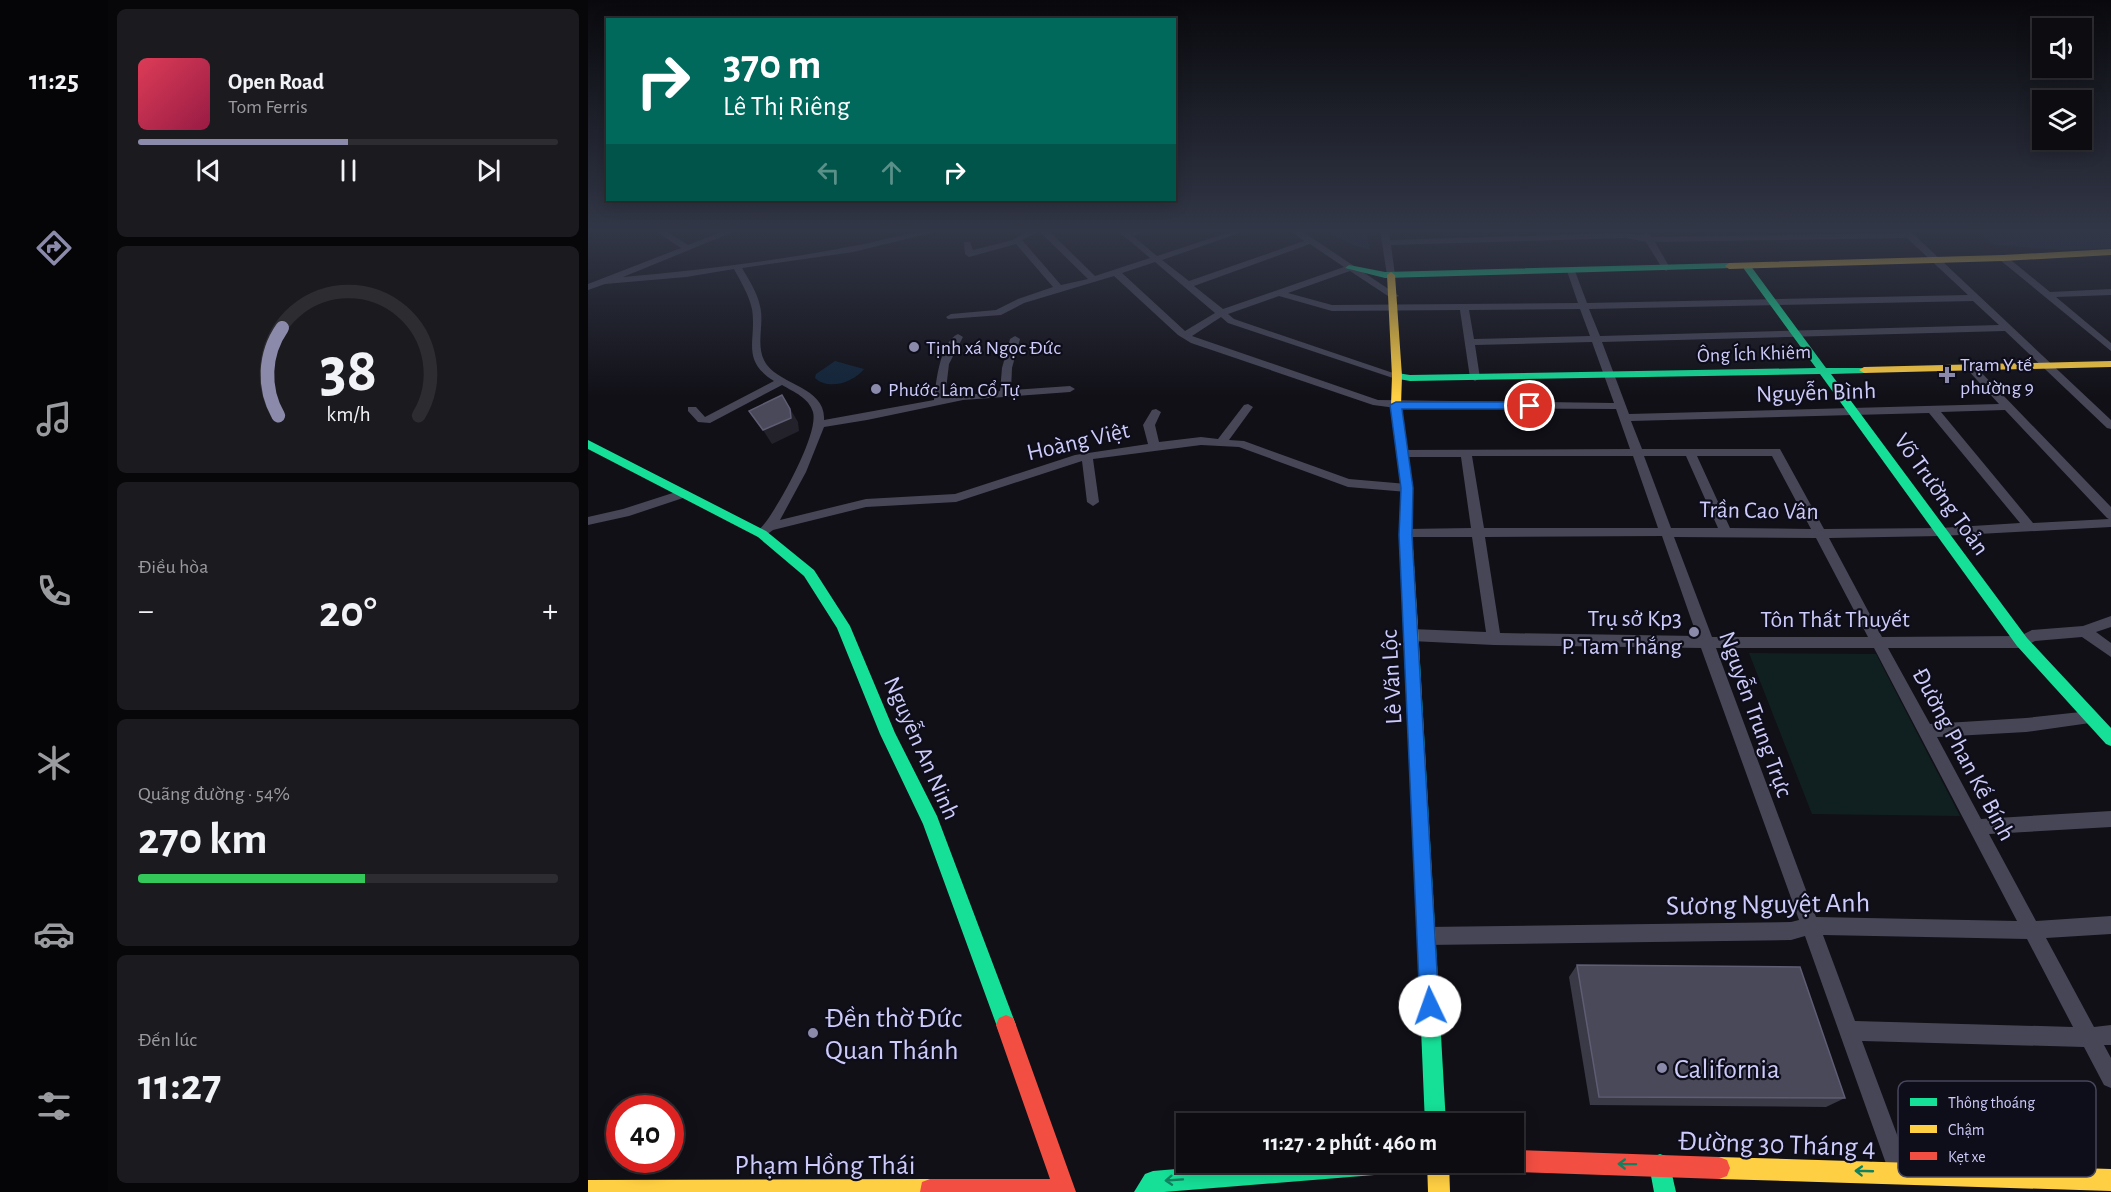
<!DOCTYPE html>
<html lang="vi">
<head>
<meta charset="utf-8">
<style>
	body { margin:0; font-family:"Alegreya Sans",sans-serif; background:#1b1a1f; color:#f1f3f6; height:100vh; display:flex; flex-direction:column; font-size:22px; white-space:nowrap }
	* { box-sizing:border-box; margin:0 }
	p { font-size:20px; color:#9a9b9f }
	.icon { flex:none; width:33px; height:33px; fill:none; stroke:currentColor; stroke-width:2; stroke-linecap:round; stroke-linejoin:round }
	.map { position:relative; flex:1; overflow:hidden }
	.panel { display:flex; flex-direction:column; gap:9px; padding:9px; background:#070709; width:480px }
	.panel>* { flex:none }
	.banner { position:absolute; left:18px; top:18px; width:570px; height:183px; border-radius:0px; box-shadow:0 3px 15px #0003,0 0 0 2px #2d2c31; background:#00695c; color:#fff; overflow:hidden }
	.buttons { position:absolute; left:1444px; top:18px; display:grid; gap:12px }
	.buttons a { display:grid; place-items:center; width:60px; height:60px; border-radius:0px; background:#0d0c11; box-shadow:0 3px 15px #0003,0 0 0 2px #2d2c31; font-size:30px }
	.speed { position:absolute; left:18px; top:1095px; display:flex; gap:12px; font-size:30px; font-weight:700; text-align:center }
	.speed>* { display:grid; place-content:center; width:78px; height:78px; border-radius:50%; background:#0d0c11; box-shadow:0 3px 15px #0003,0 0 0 2px #2d2c31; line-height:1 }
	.speed .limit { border:9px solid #d22; background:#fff; color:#111 }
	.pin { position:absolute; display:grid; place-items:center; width:51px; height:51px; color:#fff; margin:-26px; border:3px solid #fff; border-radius:50%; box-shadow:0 2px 6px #0007 }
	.me { position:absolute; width:66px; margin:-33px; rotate:357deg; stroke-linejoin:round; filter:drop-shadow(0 0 4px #0008) }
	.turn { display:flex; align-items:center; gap:21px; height:126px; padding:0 18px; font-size:27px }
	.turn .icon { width:78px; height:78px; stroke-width:2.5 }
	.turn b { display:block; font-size:42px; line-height:51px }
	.lanes { display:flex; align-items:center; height:57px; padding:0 18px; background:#0003; justify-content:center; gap:30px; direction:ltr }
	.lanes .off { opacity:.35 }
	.big { font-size:45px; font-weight:700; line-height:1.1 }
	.panel .card { flex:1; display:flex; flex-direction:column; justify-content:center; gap:9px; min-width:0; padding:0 21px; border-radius:9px; background:#1b1a1f }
	.panel .dial { align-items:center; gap:0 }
	.dial svg { height:156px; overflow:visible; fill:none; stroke:#2d2c31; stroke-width:7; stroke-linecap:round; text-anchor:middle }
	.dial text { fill:#f1f3f6; stroke:none }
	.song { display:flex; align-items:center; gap:18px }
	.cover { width:72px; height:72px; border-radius:9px; background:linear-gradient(135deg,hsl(350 70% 55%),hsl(340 70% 35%)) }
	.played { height:6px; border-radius:3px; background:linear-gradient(90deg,#8b8aaa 50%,#2d2c31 50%) }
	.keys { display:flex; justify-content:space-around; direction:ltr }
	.heat { display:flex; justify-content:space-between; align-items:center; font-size:33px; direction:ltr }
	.charge { height:9px; border-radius:4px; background:linear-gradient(90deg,#34c759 54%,#2d2c31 0) }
	.trip { position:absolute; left:588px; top:1113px; width:348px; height:60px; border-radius:0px; background:#0d0c11; box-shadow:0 3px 15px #0003,0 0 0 2px #2d2c31; font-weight:700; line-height:60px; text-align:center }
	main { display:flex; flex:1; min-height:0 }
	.tab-bar { display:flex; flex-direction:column; width:108px; justify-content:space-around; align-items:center; background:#050507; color:#9a9b9f }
	.tab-bar .icon { width:42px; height:42px }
	.tab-bar .selected { color:#8b8aaa }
	.tab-bar b { font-size:27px; color:#f1f3f6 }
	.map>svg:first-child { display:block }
	.green { fill:#102020 }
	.water { fill:#12253a }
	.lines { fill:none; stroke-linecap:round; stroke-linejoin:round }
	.street { fill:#464657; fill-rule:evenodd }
	.fast { fill:#16e098; fill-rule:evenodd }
	.slow { fill:#ffcf43; fill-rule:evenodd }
	.jam { fill:#f24e42; fill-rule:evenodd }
	.wall { fill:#3a3946 }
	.shaded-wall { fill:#23222b }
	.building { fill:#4a495a; stroke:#5e5d73; stroke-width:1.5 }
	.oneway { stroke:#12815f }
	.route { fill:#1a73e8; stroke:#114b97; stroke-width:1.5 }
	.poi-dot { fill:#8b8aaa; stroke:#0e0d1a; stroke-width:2 }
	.labels { text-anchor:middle; stroke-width:4.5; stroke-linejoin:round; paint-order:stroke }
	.far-poi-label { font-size:20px; fill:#cdcbf9; stroke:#0e0d1a; text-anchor:start }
	.far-street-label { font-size:20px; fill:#cdcbf9; stroke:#0e0d1a }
	.street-label { font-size:24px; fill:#cdcbf9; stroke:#0e0d1a }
	.poi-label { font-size:24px; fill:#cdcbf9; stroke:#0e0d1a; text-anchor:end }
	.near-street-label { font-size:28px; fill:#cdcbf9; stroke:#0e0d1a }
	.near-poi-label { font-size:28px; fill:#cdcbf9; stroke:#0e0d1a; text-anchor:start }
	.key { fill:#0e0d1a; stroke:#47465d; stroke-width:1.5 }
	.key-label { font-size:16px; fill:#cdcbf9 }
</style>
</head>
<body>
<main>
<nav class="tab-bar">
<b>11:25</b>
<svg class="icon selected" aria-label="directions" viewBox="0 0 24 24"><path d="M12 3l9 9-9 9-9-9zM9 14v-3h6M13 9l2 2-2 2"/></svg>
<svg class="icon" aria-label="music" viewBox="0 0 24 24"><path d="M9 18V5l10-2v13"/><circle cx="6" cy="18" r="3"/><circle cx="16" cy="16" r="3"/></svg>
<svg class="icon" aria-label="phone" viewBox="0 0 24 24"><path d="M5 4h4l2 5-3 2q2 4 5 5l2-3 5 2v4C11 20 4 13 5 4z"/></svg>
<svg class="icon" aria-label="climate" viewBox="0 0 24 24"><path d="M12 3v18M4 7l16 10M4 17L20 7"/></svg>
<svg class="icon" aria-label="car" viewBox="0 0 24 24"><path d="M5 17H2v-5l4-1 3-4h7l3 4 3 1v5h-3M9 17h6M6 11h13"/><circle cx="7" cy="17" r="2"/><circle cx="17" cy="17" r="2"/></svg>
<svg class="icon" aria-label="filters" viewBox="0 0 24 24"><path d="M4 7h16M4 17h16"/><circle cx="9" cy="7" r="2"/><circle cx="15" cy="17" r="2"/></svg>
</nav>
<section class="panel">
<div class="card">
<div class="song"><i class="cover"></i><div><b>Open Road</b><p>Tom Ferris</p></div></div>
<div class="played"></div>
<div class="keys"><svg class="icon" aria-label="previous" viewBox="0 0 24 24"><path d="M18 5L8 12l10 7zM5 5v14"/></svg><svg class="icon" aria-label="pause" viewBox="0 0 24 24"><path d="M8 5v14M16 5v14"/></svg><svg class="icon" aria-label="next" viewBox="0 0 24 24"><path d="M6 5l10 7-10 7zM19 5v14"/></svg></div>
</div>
<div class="card dial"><svg viewBox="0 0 100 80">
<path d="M14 69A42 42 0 1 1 86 69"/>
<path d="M14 69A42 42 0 0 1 16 24" stroke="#8b8aaa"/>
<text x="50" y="56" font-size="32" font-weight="700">38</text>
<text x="50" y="72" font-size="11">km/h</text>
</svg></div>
<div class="card"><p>Điều hòa</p>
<div class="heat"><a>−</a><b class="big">20°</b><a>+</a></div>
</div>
<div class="card"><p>Quãng đường · 54%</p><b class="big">270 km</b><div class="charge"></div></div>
<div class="card"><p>Đến lúc</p><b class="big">11:27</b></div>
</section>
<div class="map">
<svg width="1523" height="1192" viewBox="0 0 1523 1192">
	<rect width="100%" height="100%" fill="#111017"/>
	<!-- green -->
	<path class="green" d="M1161,653L1288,654L1372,816L1224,814Z"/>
	<!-- water -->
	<path class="water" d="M736,230H778L782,250L767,246Z
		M1388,230L1523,231V248L1473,250L1406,245Z
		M247,361L276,369C266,382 241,391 227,378L228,374Z"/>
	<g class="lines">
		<!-- street -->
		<path class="street" d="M66,230H76L100,245L138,230H150L35,277C112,270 189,261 265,246C295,241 325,230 355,230L265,252L154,268C161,280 169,292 172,306C177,325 166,348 179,365C194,385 238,388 236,420L346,400C348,382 352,342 370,334L375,337L361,364L357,398L412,391L414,368L422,339L427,336L432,339L424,368L423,390L482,386L487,389L482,392L375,400L279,420L236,427L218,472L192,520L278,499L367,494L487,455L560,444L555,425L564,410L568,409L573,412L567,425L571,442L613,437L630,439L656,405L660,404L665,407L641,440L656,441L761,479L819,484L825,488L819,492L760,487L651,447L613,445L505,459L511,502L505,506L499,502L494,461L368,502L278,507L185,530L174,538L170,537L168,534C170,530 174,527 177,523C191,505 231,434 225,412C221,398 206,392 194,385L122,423L110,422L100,411V407H108L117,417L186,381C152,360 169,340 164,309C161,295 153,282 146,269L98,277L17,284L0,290V284L93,248Z
			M441,230H460L507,276L562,258L529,230L541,232L561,230L545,236L569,256L648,230H660L574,260L601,281L716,241L702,230H712L811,296L803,298L762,271L700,293L744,305L990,303L979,271L983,268L987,271L999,303L1380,295L1319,238L1067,242L1082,268L1078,271L1074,268L1058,242L1039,238L803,245L807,275L803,278L799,275L792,230H800L802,240L1032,233L1055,235L1058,231L1064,237L1314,233L1312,230H1321L1523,420V429L1519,428L1417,331L1014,342L1041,414L1411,404L1377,367L1378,365H1386L1523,507V527L1353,536L1241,538L1294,637L1432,636L1444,630L1495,626L1523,616V627L1508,632L1523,643V657L1494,637L1447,641L1434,648H1300L1342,724L1438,718L1502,711L1507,712L1510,717L1507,722L1502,723L1438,732L1349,737L1393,819L1523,811V827L1401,834L1448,921L1523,916V934L1458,938L1506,1027L1523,1025V1045H1516L1523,1058V1088L1516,1085L1496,1047L1274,1041L1323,1172L1320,1180L1312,1183L1304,1180L1301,1172L1217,936L1203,940L838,945L832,942L829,936L832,930L838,927L1203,922L1211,920L1113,648L906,645L823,641L818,639L816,635L818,631L823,629L898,632L884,537H818L812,533L818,529L883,528L873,457H814L810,456V450L1042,449L1028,409L808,408L785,405L603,343L590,335L526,276L436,303L413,315L360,319L358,317L363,314L408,310L430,299L465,287L428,244L381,257L377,254L376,242H382L385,250L425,240ZM452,231V232L500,279L473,285L434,240ZM722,244L756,267L635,309L606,286ZM567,262L627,313L597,331L534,273ZM691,296L744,311L872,310L882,378L887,381L892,378L887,345L1004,342L1026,403L790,400L604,336L633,317L640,323L805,378L809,379L814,376L646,319L640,314ZM1385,301L1411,325L1012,336L1001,309ZM992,309L1002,336L886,339L881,310ZM1417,410L1519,518L1521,519L1445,523L1353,412ZM1341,413L1432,523L1353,528L1236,529L1192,449H1054L1043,421ZM884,456H1045L1070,528H896ZM1056,456H1098L1130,528H1083ZM1109,456H1184L1223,529L1142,528ZM1074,536L1109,636L912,633L897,537ZM1086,537L1228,538L1280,637H1124ZM1128,648H1286L1429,921L1228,917ZM1235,935L1439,939L1485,1027L1267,1021Z
			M1412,256H1418L1462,292L1523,289V295L1468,297L1523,343V351L1412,260Z
			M94,490L100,494L98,497L41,516L0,525V517L35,509Z"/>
		<!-- fast -->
		<path class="fast" d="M1141,263L1145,266L1144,268L797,278L757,268L761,265L797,272Z
			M1156,265H1162L1238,368H1280V372L1276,373L1243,374L1439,638L1523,728V746L1518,744L1429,646L1232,374L822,381L805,378L804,376L809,373L822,375L1228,368L1156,269Z
			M0,440L178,531L226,570L262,626L307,733L349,816L428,1025L425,1032L418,1035L411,1032L335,824L292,734L249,628L216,576L170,537L0,449Z
			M824,639L829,641L831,645L858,1124H837L817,645L819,641Z
			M1072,1154L1080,1157L1088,1192H1066L1061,1165L1064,1157Z
			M671,1162H822L819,1170L811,1173L576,1192H546L557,1174L565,1171Z"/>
		<!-- slow -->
		<path class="slow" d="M1523,249V255L1415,261L1141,269L1137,266L1141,263L1415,255Z
			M803,272L807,275L814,376L813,405L825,488L824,533L831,645L829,649H819L817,645L812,533L813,488L803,405L804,376L799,275Z
			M1523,361V367L1276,373L1271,370L1276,367Z
			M1131,1157L1523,1169V1191L1131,1179L1123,1176L1120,1168L1123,1160Z
			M839,1162H861L862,1192H840Z
			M342,1179L350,1182L352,1192H0V1180Z"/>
		<!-- jam -->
		<path class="jam" d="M418,1015L425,1018L428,1025L488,1192H332L334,1182L342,1179H462L408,1025L411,1018Z
			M926,1150L1131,1157L1139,1160L1142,1168L1139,1176L1131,1179L926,1172L918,1169L916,1162H926Z"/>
	</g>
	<!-- wall -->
	<path class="wall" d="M989,965L1257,1098L1238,1107L1002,1105L981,977Z"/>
	<!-- shaded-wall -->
	<path class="shaded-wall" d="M194,395L210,422L211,431L184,444L175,430Z"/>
	<!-- building -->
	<path class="building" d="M194,395L202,409L203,418L175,430L161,411Z
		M989,965L1212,967L1257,1098L1011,1097Z"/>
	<!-- one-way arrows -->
	<defs><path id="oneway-shaft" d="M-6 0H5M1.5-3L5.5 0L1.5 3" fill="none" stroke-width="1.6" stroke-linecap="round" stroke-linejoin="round" transform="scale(1.5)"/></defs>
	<g class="oneway">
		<use href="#oneway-shaft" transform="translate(1039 1164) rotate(-179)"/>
		<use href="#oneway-shaft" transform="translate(1276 1171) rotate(-178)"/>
		<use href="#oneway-shaft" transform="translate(586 1180) rotate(176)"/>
	</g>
	<!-- sky -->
	<linearGradient id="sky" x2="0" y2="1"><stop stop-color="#09090d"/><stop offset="0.58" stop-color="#323747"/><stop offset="1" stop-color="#323747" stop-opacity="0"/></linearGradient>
	<rect width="1523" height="397" fill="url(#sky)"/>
	<!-- route -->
	<path class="route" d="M808,402H942L948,406L942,409H814L825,488L824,535L851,1006L849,1013L842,1016L835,1013L832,1006L811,535L813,488L802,405Z"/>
	<!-- markers -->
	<g class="poi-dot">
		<circle cx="326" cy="347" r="6"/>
		<path d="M1356 366h6v6h6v6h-6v6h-6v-6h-6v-6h6z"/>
		<circle cx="288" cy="389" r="6"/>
		<circle cx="1106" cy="632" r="6"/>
		<circle cx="225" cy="1033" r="6"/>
		<circle cx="1074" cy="1068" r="6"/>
	</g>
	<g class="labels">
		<!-- far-poi labels -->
		<g class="far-poi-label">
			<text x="338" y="354">Tịnh xá Ngọc Đức</text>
			<text x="1372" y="371">Trạm Y tế<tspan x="1372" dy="23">phường 9</tspan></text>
			<text x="300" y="396">Phước Lâm Cổ Tự</text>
		</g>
		<!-- far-street labels -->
		<g class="far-street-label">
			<text transform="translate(1166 353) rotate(-2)" y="7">Ông Ích Khiêm</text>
		</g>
		<!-- street labels -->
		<g class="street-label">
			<text transform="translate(1228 392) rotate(-2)" y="8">Nguyễn Bình</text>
			<text transform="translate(490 441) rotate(-13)" y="8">Hoàng Việt</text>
			<text transform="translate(1354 494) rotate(54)" y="8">Võ Trường Toản</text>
			<text transform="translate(1171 510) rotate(1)" y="8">Trần Cao Vân</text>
			<text x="1247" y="627">Tôn Thất Thuyết</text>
			<text transform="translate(803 677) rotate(-93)" y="8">Lê Văn Lộc</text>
			<text transform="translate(1168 714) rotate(70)" y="8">Nguyễn Trung Trực</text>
			<text transform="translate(334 748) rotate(66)" y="8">Nguyễn An Ninh</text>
			<text transform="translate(1376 754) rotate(62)" y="8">Đường Phan Kế Bính</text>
		</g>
		<!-- poi labels -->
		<g class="poi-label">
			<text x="1094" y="626">Trụ sở Kp3<tspan x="1094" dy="28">P. Tam Thắng</tspan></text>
		</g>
		<!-- near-street labels -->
		<g class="near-street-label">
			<text transform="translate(1180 903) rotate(-1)" y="10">Sương Nguyệt Anh</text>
			<text transform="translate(1189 1143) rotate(2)" y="10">Đường 30 Tháng 4</text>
			<text x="237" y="1174">Phạm Hồng Thái</text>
		</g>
		<!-- near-poi labels -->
		<g class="near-poi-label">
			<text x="237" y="1027">Đền thờ Đức<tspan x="237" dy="32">Quan Thánh</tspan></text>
			<text x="1086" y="1078">California</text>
		</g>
	</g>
	<!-- legend -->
	<rect x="1310" y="1081" width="198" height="96" rx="9" class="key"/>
	<rect x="1322" y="1098" width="27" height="8" fill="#16e098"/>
	<rect x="1322" y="1125" width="27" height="8" fill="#ffcf43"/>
	<rect x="1322" y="1152" width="27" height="8" fill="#f24e42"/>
	<g class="key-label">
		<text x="1360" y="1108">Thông thoáng</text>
		<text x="1360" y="1135">Chậm</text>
		<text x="1360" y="1162">Kẹt xe</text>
	</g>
</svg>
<div class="buttons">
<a><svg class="icon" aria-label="sound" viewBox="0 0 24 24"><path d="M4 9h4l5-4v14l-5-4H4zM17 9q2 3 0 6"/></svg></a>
<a><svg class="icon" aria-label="layers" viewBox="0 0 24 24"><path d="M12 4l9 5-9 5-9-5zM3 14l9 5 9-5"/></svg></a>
</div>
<div class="speed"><div class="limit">40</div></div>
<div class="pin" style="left:942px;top:406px;background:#d93025"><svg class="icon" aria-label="arrive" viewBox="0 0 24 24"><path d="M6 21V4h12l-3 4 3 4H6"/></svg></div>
<svg class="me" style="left:842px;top:1006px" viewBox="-20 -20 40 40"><circle r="19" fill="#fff"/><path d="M0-13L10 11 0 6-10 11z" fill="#1a73e8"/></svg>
<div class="trip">11:27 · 2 phút · 460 m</div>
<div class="banner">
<div class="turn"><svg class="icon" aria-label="right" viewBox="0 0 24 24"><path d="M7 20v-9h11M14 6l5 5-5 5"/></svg><div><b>370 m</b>Lê Thị Riêng</div></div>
<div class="lanes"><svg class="icon off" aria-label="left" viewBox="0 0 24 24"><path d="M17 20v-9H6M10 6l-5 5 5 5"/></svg><svg class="icon off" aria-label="ahead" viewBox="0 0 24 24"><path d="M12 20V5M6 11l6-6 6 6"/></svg><svg class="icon" aria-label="right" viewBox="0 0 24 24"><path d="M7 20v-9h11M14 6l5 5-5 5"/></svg></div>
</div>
</div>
</main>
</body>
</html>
